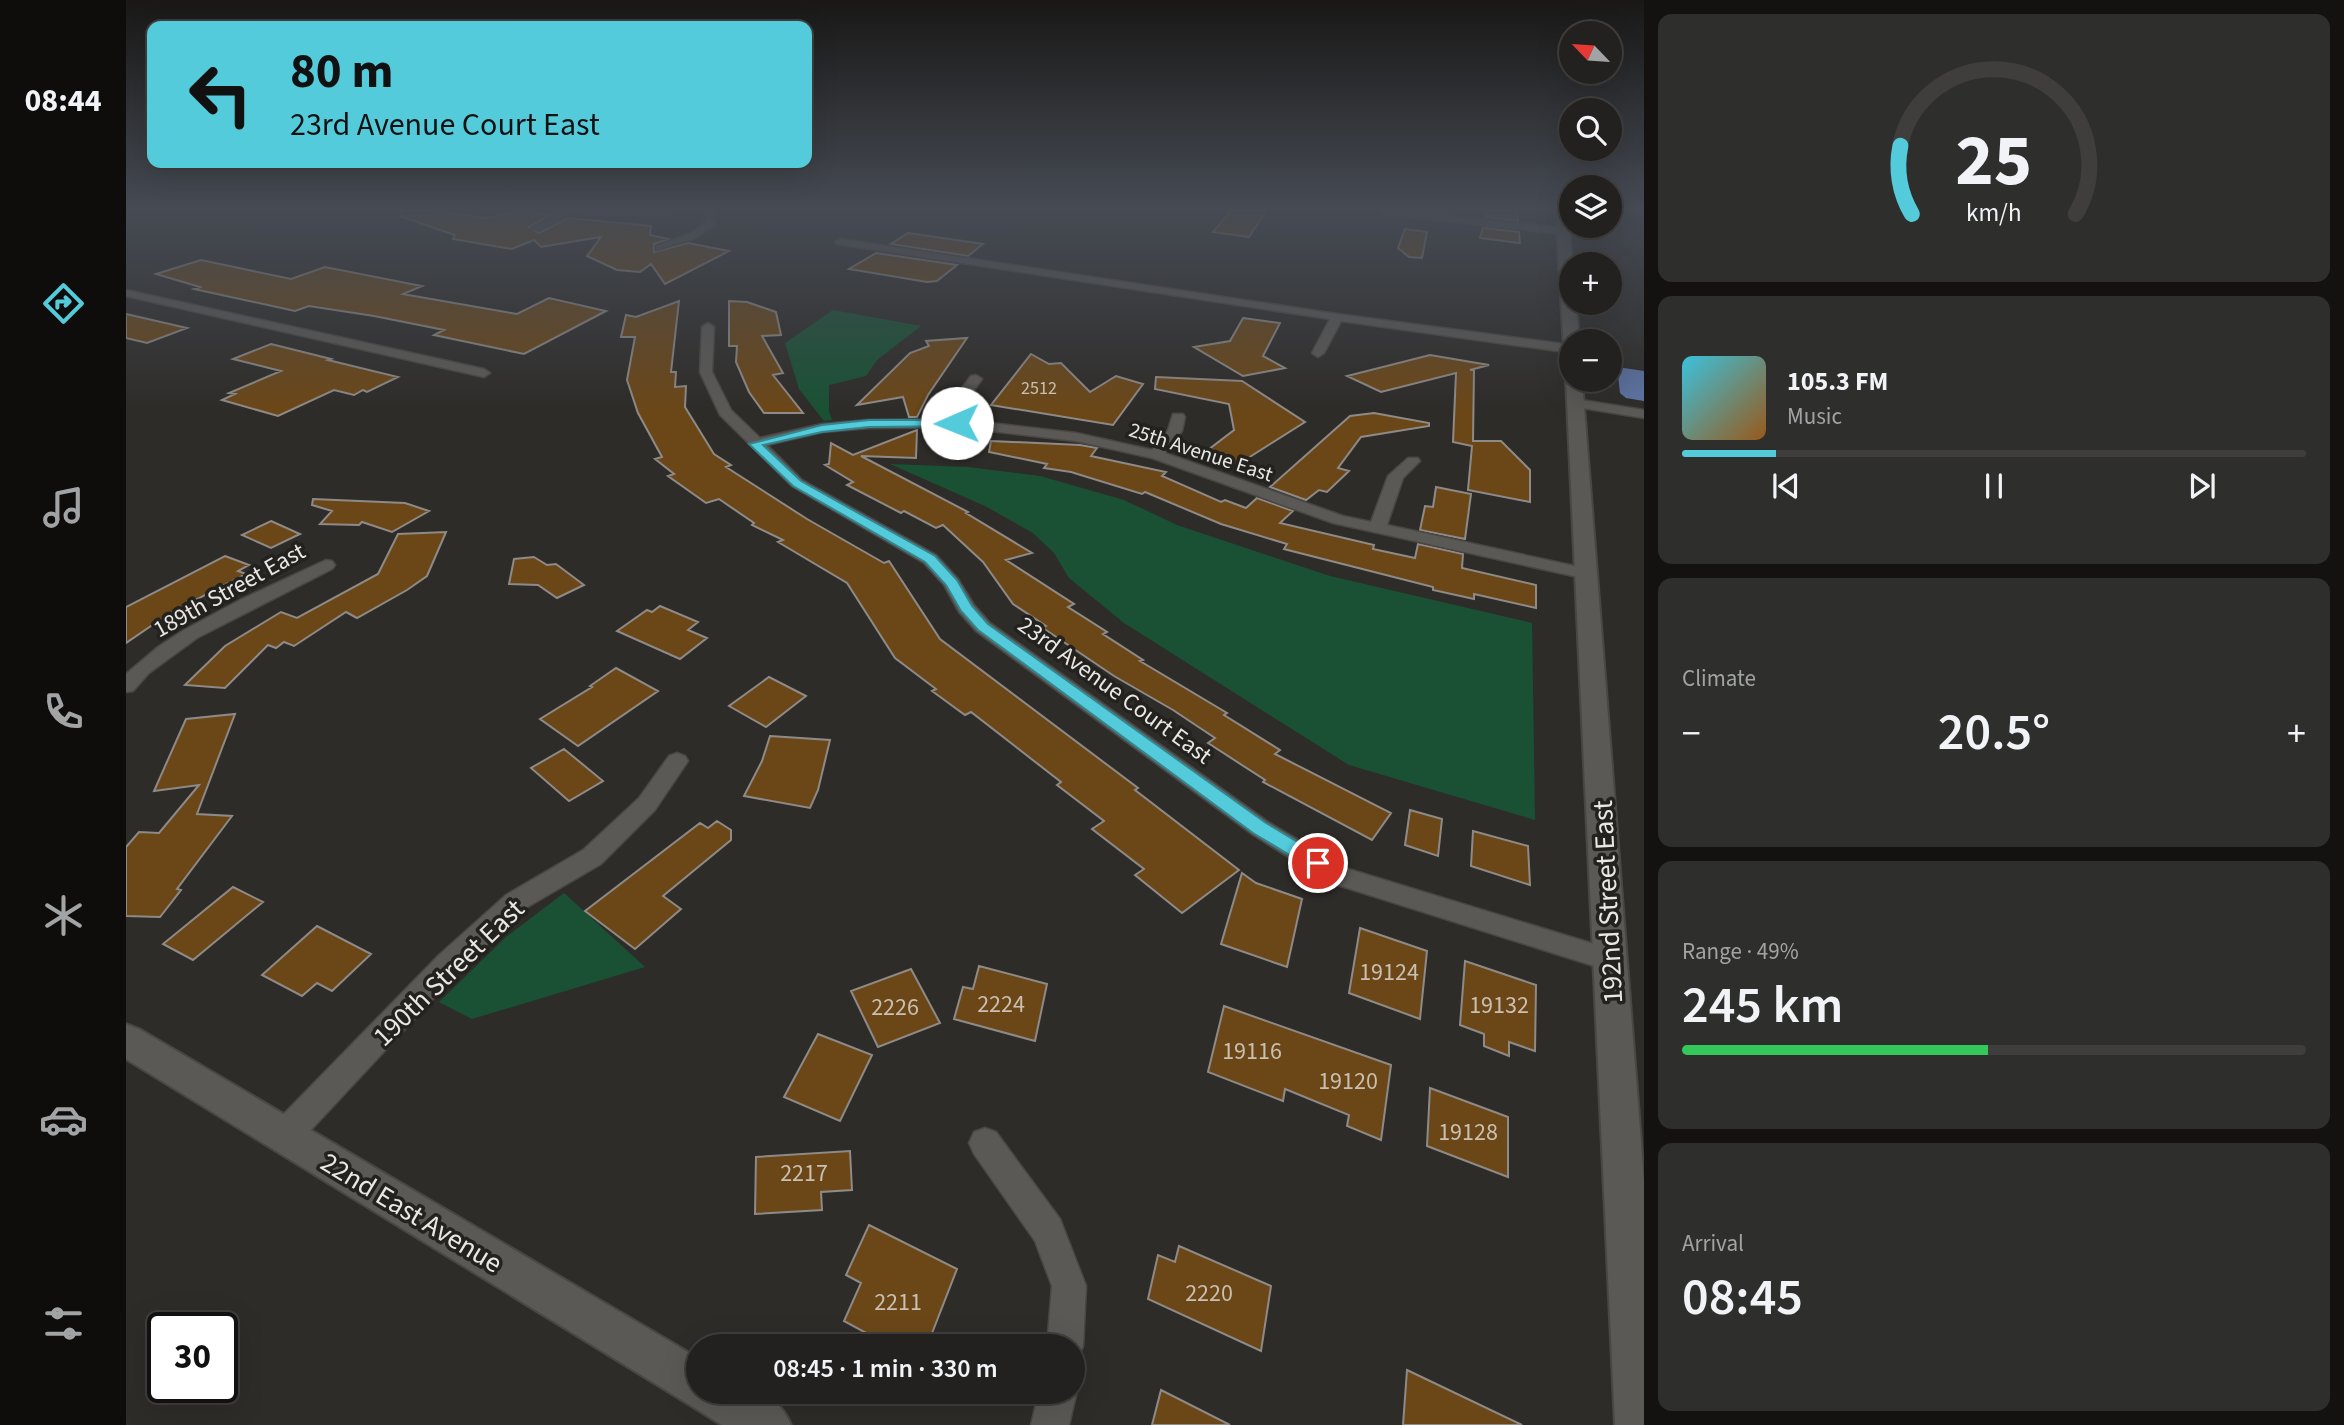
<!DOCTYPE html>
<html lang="en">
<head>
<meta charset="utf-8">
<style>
	body { margin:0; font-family:"Source Sans 3",sans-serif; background:#2e2e2c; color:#f1f3f6; height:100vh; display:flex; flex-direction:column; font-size:26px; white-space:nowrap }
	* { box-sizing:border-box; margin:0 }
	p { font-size:23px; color:#a2a3a4 }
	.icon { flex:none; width:38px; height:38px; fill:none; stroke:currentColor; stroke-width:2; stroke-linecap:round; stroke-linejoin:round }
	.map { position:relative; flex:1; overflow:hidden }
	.drawer { display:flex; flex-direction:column; gap:14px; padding:14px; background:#131211; width:700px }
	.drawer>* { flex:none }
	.top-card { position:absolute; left:21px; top:21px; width:665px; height:147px; border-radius:14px; box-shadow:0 7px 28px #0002,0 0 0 2px #3f3e3d; background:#53cbdb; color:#111; overflow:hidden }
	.needle { width:46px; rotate:295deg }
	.buttons { position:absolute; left:1433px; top:21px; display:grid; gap:14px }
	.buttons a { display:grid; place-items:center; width:63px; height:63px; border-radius:50%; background:#22211f; box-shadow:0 7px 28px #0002,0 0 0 2px #3f3e3d; font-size:35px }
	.speed { position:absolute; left:21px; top:1312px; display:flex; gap:14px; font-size:35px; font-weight:700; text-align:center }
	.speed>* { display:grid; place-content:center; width:91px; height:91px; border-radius:50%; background:#22211f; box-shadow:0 7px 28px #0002,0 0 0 2px #3f3e3d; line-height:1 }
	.speed .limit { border:4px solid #111; border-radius:10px; background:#fff; color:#111 }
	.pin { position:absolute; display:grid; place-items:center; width:60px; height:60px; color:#fff; margin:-30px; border:4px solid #fff; border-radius:50%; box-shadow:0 2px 7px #0007 }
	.me { position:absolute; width:77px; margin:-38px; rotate:269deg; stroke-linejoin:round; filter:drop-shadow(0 0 5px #0008) }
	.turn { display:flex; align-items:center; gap:24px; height:147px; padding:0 28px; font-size:32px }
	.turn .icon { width:91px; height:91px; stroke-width:2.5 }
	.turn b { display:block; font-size:49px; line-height:60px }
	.big { font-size:52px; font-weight:600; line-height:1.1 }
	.drawer .tile { flex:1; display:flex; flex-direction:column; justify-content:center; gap:10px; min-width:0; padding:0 24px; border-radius:14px; background:#2e2e2c }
	.drawer .dial { align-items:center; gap:0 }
	.dial svg { height:182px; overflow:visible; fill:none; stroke:#3f3e3d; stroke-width:7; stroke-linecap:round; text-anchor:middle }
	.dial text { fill:#f1f3f6; stroke:none }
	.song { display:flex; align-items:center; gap:21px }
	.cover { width:84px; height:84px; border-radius:10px; background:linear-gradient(135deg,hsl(190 70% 55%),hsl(30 70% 35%)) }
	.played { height:7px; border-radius:4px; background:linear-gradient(90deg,#53cbdb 15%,#3f3e3d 15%) }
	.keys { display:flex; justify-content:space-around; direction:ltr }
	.heat { display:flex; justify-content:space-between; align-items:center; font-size:38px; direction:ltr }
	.charge { height:10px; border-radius:5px; background:linear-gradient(90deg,#34c759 49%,#3f3e3d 0) }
	.trip { position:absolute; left:560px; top:1334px; width:399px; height:70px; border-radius:35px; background:#22211f; box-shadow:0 7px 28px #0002,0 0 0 2px #3f3e3d; font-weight:600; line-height:70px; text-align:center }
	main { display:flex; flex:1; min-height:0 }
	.menu { display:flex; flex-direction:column; width:126px; justify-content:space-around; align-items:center; background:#0e0d0c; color:#a2a3a4 }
	.menu .icon { width:49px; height:49px }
	.menu .active { color:#53cbdb }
	.menu b { font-size:32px; color:#f1f3f6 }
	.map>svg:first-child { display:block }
	.green { fill:#1a5135 }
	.water { fill:#5d73a2 }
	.building { fill:#6b4718; stroke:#8e8a87; stroke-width:2 }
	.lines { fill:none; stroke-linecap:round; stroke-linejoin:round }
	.minor-casing { stroke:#494744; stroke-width:3 }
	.tertiary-casing { stroke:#494744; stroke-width:4 }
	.minor { fill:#5b5955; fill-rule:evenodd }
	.tertiary { fill:#5b5955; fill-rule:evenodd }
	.route { fill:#53cbdb; stroke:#36848e; stroke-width:2 }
	.labels { text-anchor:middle; stroke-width:7; stroke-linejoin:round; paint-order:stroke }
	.far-number-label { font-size:18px; fill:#cac0b2 }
	.far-street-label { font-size:21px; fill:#e9e8e6; stroke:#24221f }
	.street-label { font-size:24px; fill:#e9e8e6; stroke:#24221f }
	.near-number-label { font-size:24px; fill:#cac0b2 }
	.near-street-label { font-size:28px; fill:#e9e8e6; stroke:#24221f }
</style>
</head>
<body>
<main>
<nav class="menu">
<b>08:44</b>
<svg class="icon active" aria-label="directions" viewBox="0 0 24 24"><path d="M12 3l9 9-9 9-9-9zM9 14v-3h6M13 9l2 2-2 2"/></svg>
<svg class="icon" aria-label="music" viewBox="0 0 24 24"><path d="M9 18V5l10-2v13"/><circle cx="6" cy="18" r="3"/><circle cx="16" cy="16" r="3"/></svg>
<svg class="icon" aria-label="phone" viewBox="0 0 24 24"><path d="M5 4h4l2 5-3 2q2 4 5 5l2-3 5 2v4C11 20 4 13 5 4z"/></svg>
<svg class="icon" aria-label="climate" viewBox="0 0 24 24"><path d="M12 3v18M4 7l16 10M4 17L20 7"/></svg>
<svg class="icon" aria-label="car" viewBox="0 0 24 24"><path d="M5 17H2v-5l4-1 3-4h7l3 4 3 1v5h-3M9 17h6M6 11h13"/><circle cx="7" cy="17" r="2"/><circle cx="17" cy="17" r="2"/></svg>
<svg class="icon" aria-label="filters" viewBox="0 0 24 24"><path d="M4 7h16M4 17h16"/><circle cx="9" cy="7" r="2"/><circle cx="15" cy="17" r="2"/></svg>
</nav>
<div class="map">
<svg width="1518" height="1425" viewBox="0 0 1518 1425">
	<rect width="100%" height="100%" fill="#2e2c29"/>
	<!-- green -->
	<path class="green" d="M707,310L795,326L751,360L740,376L703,385V411L706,420L698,421L673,389L659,343Z
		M764,464L842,467L914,476L998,500L1051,525L1204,576L1406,623L1409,820L1223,765L998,623L943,578L928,553L907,533L859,506Z
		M438,893L519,967L346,1019L313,1002L380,937Z"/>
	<!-- water -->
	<path class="water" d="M1491,367L1518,371V401L1500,398L1494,393Z"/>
	<!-- building -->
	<path class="building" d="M275,211H309L360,218L394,211L424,215L403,227L413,233L442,218L525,226L524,235L542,239L528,244V252L562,243L603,251L539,284L525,264L514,272L491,270L461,256L475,237L415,247L408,240L386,249L327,239L329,235L274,216Z
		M1105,211H1140L1123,237L1087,232Z
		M1361,211H1391L1392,221L1359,217Z
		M1357,228L1393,232L1394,243L1354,238Z
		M1279,229L1301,232L1296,258L1283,257L1272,248Z
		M782,233L857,244L842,256L765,244Z
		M750,253L831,265L811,281L801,282L723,269Z
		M75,260L165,279L199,267L296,286L277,294L391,314L423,298L480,311L398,354L308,335L318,330L248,316L183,306L169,311L68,289L74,287L30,274Z
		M553,301L545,372H550L549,387L560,386L559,407L588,454L605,465L600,467L681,519L758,563L763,561L814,639L1012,788L1009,790L1113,870L1056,913L1009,875L1018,869L966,829L978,821L931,785L935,782L845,712L839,715L806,691L810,689L769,658L721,583L652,542L657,540L626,525L628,523L593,499L580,503L542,476L548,474L529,459L536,457L512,413L501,380L509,337H495L500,315L510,317Z
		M603,301L621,302L650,312L655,335L636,336L657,373L647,375L677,413H638L623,392L610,362L611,346H603Z
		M0,314L61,328L21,343L0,338Z
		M1117,318L1154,323L1137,356L1159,368L1117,376L1068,347L1104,341Z
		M841,338L802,395L791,417H783L777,397L731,405L784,353L803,346L800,341Z
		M145,344L205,359L202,360L272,377L241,392L237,390L228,395L208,390L152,416L96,400L109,394L103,393L155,371L107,359Z
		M905,354L923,364L935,363L964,392L990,376L1017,384L987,425L865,405Z
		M1304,355L1363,365L1344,370H1348L1347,441H1375L1404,470V502L1342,490L1346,446L1327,442L1330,373L1255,392L1221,376Z
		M1030,377L1116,381L1179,422L1111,465L1078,453L1108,430L1103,404L1029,389Z
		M1248,413L1303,423V426L1235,437L1212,468L1223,471L1201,492L1193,490L1180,500L1144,487L1224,416Z
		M791,430L790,458L735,456L842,512L840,513L906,553L880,560L948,604L942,607L981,632L977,634L1017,660L1014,661L1101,713L1098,715L1154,750L1149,754L1265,813L1246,840L1137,782L1139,780L1082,743L1089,738L1047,710L988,676L917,628L920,626L887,604L857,562L817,525L810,528L778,511L775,513L721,485L727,482L699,465L703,464L705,443L727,455Z
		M865,441L954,445L971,448L965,456L1040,472L1036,476L1095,502L1099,500L1120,508L1131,498L1167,511L1154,523L1248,545L1247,549L1289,558L1292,544L1337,554L1336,568L1410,585V608L1348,594V599L1307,590V587L1158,549L1161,544L1095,524L1019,492L1016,494L945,472L918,468L921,464L863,452Z
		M1310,487L1345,494L1339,539L1294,530L1299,506L1307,507Z
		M187,499L279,503L303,511L266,532L236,522L233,525L194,524L206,511L186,505Z
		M145,521L174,534L145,548L116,535Z
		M320,532L301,576L281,590L231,618L220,612L168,646L158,642L150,648L142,645L99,688L59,685L99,646L155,612L171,618L252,574L272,534Z
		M99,556L123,565L112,571L120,574L44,613L0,643V607Z
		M408,557L421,565L430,564L458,585L431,598L412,585L383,584L388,559Z
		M534,606L572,622L562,630L581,638L554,659L491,631L521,610L526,612Z
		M490,668L532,691L452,746L414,719L466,687L464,686Z
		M643,677L680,696L640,727L603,706Z
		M109,714L71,814L106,816L51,889L55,890L34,917L0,916V847L13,832L33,833L73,785L28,791L60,719Z
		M644,736L704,740L692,790L684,808L618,796L636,761Z
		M438,749L477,781L443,801L405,768Z
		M1284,810L1316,819L1312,856L1279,845Z
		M591,821L605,830V840L537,896L555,909L509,949L459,911L574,823L582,828Z
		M1347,831L1402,846L1404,885L1345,866Z
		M1116,873L1130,883L1176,899L1161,967L1095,944Z
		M107,887L137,902L67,960L37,944Z
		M191,926L245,954L206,991L191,983L176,996L136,975Z
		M1234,928L1301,951L1294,1019L1223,993Z
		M1339,961L1410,985L1409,1051L1383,1042V1056L1358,1046V1034L1334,1025Z
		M853,966L921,984L909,1041L828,1019L837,987L847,989Z
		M785,969L814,1023L752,1047L725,991Z
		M1098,1006L1265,1065L1255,1140L1221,1126L1223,1115L1159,1089L1157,1101L1082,1072Z
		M692,1034L746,1055L714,1121L658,1097Z
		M1304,1088L1382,1117V1177L1301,1146Z
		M724,1151L726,1190L695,1192L696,1210L629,1214L630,1157Z
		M743,1225L831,1269L801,1346H764L718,1321L735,1283L720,1275Z
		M1053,1246L1145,1286L1135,1351L1022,1299L1032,1255L1049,1262Z
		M1281,1370L1396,1425H1277Z
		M1035,1390L1104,1425H1026Z"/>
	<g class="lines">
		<!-- minor casing -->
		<g class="minor-casing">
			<path id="minor" d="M438,211H449L414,230L406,228Z
				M451,211H550L546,214H455Z
				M579,211H587L589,224L570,238L530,250V246L564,234L581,221Z
				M1253,211H1280L1437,228L1442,231L1437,234L1257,214Z
				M714,239L1211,314L1445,345L1446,353L1215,321L1198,353L1192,357L1186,353L1204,319L711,244L709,242Z
				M0,290L358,369L364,373L358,377L0,296Z
				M582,323L588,327L586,372L605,410L634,438L696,424L743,420L824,419V404L845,376L850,375L856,379L838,404V420L950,433L1026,450L1042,430L1047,414H1057L1059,417L1056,431L1039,453L1217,516L1245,522L1262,476L1282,458H1292L1294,461L1277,478L1261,525L1467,570L1470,574L1467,578L1461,579L1207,523L1026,458L950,441L831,427L743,428L696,432L641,445L676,480L810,555L832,579L848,605L864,623L1142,822L1219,868L1494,952L1497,960L1494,968L1484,971L1202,882L1126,834L850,631L833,612L818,585L798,563L666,486L594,415L574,372L576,327Z
				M1449,399L1518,410V418L1444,406V400Z
				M200,560L206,561L209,565L206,569L71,638L23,673L7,691L0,692V674L32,647L58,630L116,599Z
				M551,753L559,756L562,761L529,810L475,864L398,909L333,971L170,1146L159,1150L148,1146L143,1135L148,1124L313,955L380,895L457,850L513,798L543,756Z
				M859,1128L870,1132L934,1219L960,1286L957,1346L952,1359L947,1361V1346H921L926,1286L909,1241L848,1154L843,1143L848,1132Z
				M947,1382L951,1391L943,1425H905L913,1391H947Z"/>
		</g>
		<!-- tertiary casing -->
		<g class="tertiary-casing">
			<path id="tertiary" d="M1430,211H1442L1446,264V303H1450L1453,341H1446V354L1438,350Z
				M1446,376V380H1456L1518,1181V1425H1489L1440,380Z
				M0,1024L13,1029L572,1358V1391C610,1391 648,1383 665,1425H596L556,1400L0,1059Z"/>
		</g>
		<!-- minor -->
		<use href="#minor" class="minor"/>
		<!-- tertiary -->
		<use href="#tertiary" class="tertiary"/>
	</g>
	<!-- sky -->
	<linearGradient id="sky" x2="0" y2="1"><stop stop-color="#191817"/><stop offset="0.51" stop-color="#464b54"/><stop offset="1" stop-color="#464b54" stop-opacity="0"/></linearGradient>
	<rect width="1518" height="410" fill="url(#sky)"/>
	<!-- route -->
	<path class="route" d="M743,420H831L836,423L831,426L743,427L696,432L637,445L675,481L809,556L831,580L846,606L862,624L1140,823L1198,858L1201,863L1198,868L1192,870L1185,868L1127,833L852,630L835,611L820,585L799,562L667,486L623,444L696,425Z"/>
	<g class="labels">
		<!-- far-number labels -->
		<g class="far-number-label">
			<text x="913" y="394">2512</text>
		</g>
		<!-- far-street labels -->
		<g class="far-street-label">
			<text transform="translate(1075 452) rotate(18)" y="7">25th Avenue East</text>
		</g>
		<!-- street labels -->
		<g class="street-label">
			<text transform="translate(103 590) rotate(-29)" y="8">189th Street East</text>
			<text transform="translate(989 690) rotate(36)" y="8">23rd Avenue Court East</text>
		</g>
		<!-- near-number labels -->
		<g class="near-number-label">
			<text x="1263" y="980">19124</text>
			<text x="875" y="1012">2224</text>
			<text x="1373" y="1013">19132</text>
			<text x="769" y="1015">2226</text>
			<text x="1126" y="1059">19116</text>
			<text x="1222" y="1089">19120</text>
			<text x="1342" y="1140">19128</text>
			<text x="678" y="1181">2217</text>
			<text x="1083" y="1301">2220</text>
			<text x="772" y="1310">2211</text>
		</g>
		<!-- near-street labels -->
		<g class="near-street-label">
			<text transform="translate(1481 902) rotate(-93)" y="10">192nd Street East</text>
			<text transform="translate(322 972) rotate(-44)" y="10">190th Street East</text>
			<text transform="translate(286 1212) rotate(31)" y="10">22nd East Avenue</text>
		</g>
	</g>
</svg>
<div class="buttons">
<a><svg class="needle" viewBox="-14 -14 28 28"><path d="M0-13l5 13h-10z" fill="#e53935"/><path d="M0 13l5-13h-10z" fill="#a2a3a4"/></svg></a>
<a><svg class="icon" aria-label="search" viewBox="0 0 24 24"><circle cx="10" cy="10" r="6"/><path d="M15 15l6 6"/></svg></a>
<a><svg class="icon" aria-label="layers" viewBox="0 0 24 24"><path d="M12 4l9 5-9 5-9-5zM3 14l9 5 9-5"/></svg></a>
<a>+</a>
<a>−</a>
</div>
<div class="speed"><div class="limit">30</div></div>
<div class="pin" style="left:1192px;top:863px;background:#d93025"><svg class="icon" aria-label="arrive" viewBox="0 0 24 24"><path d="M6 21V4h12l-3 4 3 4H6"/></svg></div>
<svg class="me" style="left:831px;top:423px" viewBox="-20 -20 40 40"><circle r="19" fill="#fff"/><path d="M0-13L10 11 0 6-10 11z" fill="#53cbdb"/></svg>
<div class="trip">08:45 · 1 min · 330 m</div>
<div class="top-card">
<div class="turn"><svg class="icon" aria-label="left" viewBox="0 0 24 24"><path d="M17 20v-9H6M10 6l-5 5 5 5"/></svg><div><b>80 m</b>23rd Avenue Court East</div></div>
</div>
</div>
<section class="drawer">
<div class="tile dial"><svg viewBox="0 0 100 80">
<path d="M14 69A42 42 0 1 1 86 69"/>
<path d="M14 69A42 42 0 0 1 9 39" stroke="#53cbdb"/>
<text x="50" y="56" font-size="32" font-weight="700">25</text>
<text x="50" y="72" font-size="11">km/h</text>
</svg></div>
<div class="tile">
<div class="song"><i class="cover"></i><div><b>105.3 FM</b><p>Music</p></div></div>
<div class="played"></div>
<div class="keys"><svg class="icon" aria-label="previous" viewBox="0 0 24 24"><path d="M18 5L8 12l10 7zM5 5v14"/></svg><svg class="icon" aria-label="pause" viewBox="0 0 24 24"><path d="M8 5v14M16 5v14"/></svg><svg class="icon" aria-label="next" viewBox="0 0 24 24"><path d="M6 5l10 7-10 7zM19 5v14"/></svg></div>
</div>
<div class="tile"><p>Climate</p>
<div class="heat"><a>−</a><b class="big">20.5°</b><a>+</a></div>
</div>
<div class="tile"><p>Range · 49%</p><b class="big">245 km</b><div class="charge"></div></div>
<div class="tile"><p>Arrival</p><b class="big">08:45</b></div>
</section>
</main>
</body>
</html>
